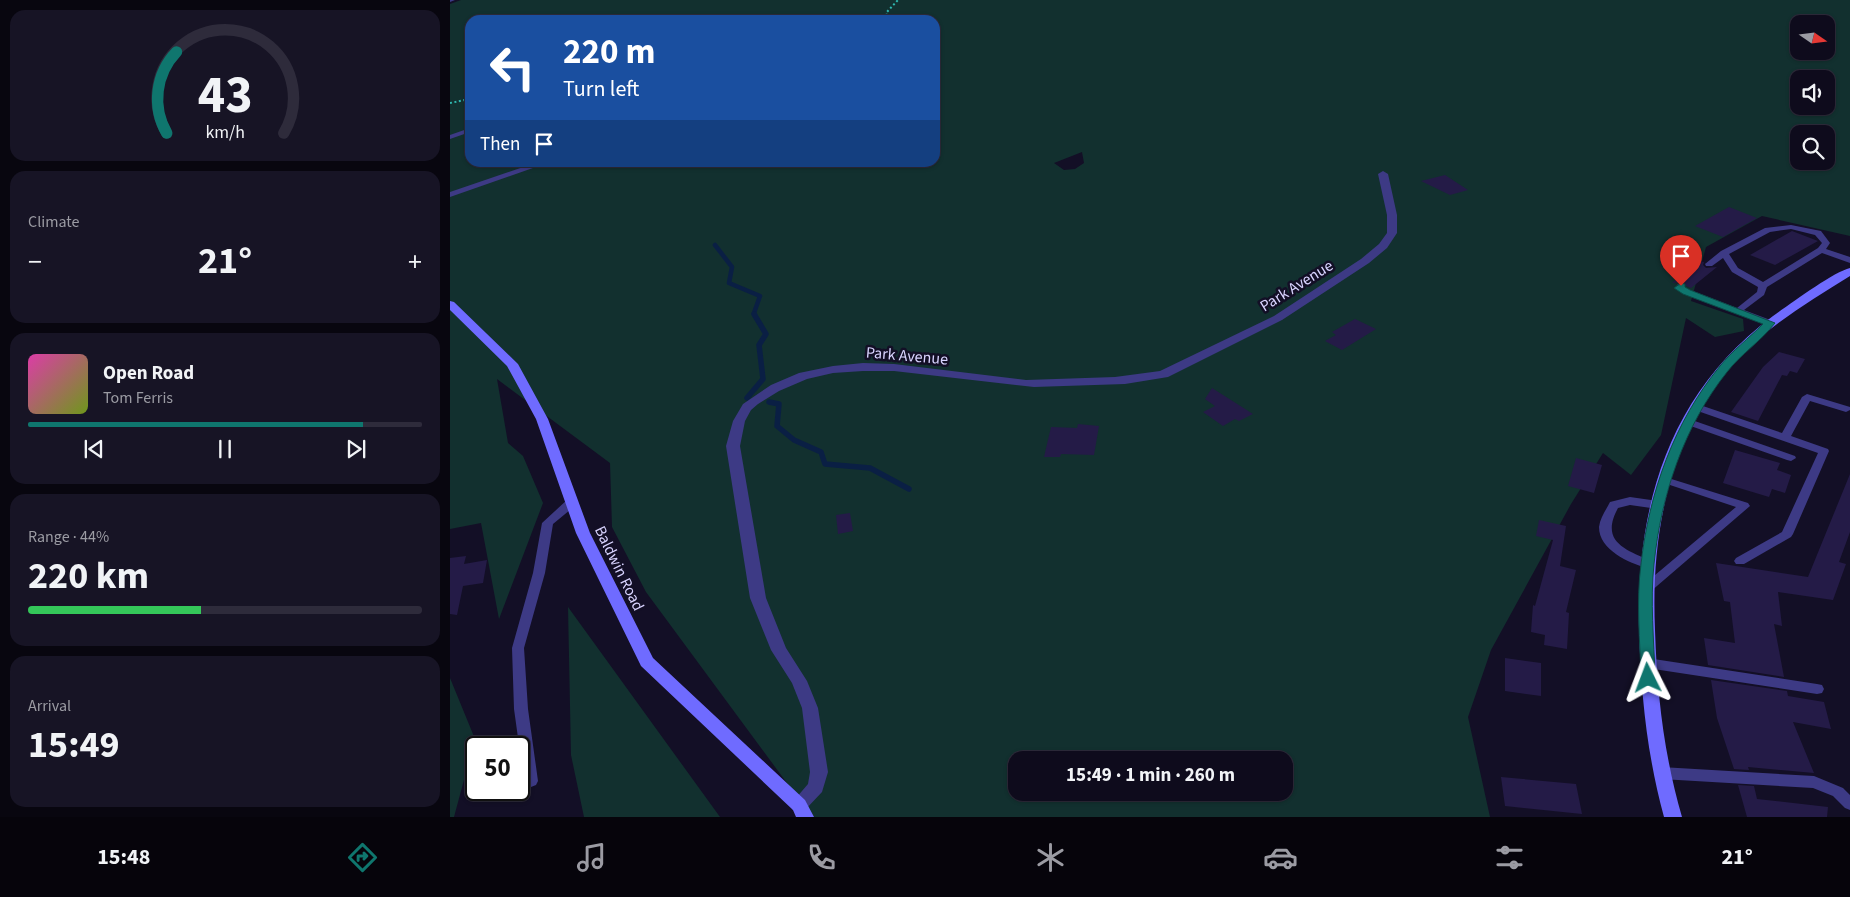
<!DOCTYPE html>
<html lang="en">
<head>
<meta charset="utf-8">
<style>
	body { margin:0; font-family:"Source Sans 3",sans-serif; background:#171425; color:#f1f3f6; height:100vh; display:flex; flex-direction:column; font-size:19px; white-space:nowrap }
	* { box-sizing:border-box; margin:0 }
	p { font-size:16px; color:#9b9ba3 }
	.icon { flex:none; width:28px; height:28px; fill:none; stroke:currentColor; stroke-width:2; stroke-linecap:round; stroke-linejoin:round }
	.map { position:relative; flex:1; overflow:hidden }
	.panel { display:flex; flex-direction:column; gap:10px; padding:10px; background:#08060f; width:450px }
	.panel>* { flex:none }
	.hud { position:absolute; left:15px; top:15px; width:475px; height:152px; border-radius:15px; box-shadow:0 1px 4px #0004,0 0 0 1px #2e2b3b; background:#1a4fa0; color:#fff; overflow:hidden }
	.needle { width:32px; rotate:104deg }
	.controls { position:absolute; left:1340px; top:15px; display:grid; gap:10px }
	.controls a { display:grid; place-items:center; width:45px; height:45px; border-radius:10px; background:#0e0b1c; box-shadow:0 1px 4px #0004,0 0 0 1px #2e2b3b; font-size:25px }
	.speed { position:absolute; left:15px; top:736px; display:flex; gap:10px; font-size:25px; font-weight:700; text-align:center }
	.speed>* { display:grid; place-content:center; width:65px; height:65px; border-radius:50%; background:#0e0b1c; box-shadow:0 1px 4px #0004,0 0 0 1px #2e2b3b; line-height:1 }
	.speed .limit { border:2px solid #111; border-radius:8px; background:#fff; color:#111 }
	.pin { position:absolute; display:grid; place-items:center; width:42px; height:42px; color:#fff; margin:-51px -21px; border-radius:50% 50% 50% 0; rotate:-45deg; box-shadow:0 0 5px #0007 }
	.pin .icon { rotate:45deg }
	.me { position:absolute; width:55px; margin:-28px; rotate:357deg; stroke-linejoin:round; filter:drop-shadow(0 0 4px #0008) }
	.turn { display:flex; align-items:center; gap:18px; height:105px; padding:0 15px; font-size:22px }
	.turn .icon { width:65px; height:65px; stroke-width:2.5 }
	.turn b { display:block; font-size:35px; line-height:42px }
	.then { display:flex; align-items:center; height:48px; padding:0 15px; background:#0003; gap:10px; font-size:19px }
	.big { font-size:38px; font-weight:700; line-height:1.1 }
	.panel .tile { flex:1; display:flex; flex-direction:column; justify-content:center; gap:8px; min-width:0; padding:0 18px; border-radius:15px; background:#171425 }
	.panel .dial { align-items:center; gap:0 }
	.dial svg { height:130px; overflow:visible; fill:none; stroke:#2e2b3b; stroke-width:7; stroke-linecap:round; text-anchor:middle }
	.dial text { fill:#f1f3f6; stroke:none }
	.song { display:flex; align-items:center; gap:15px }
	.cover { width:60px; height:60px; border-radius:8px; background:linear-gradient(135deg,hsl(320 70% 55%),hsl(80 70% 35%)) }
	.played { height:5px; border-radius:2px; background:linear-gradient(90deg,#0f766e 85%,#2e2b3b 85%) }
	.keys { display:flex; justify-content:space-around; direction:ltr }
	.heat { display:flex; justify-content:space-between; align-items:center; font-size:28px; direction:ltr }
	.charge { height:8px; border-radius:4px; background:linear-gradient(90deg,#34c759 44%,#2e2b3b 0) }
	.trip { position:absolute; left:558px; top:751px; width:285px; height:50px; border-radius:15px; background:#0e0b1c; box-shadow:0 1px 4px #0004,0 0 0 1px #2e2b3b; font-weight:700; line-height:50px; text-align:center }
	.tabs { display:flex; height:80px; justify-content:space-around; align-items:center; background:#06040b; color:#9b9ba3 }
	.tabs .icon { width:35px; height:35px }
	.tabs .selected { color:#0f766e }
	.tabs b { font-size:22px; color:#f1f3f6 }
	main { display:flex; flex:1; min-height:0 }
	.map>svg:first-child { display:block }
	.green { fill:#12302f; fill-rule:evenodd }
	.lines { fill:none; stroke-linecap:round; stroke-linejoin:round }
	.stream-far1 { stroke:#0a1f44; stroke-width:4.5 }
	.stream { stroke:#0a1f44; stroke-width:5.5 }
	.building { fill:#241b47 }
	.path { stroke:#2fb8b0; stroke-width:2; stroke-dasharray:2 2.5; stroke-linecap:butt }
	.lane { fill:#3d3a85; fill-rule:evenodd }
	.street { fill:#3d3a85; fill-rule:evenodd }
	.secondary { fill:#6f6bff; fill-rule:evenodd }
	.route { fill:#0f766e; stroke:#0a4d48 }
	.labels { text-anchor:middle; stroke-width:5; stroke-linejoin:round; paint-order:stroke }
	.street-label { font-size:16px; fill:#d9d4ff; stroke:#130f26 }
</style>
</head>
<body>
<main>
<section class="panel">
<div class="tile dial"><svg viewBox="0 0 100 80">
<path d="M14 69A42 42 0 1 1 86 69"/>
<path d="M14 69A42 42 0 0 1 20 19" stroke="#0f766e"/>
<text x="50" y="56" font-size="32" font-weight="700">43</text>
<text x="50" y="72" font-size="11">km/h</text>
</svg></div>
<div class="tile"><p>Climate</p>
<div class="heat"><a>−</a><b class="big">21°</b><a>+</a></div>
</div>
<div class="tile">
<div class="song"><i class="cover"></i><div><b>Open Road</b><p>Tom Ferris</p></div></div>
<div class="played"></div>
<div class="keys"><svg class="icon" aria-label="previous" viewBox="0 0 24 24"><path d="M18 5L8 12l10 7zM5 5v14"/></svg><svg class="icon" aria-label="pause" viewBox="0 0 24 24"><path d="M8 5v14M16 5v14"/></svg><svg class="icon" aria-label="next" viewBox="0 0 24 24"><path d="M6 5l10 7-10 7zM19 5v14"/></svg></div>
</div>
<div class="tile"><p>Range · 44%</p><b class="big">220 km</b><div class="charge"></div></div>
<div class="tile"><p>Arrival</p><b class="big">15:49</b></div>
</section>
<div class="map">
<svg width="1400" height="817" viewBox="0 0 1400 817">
	<rect width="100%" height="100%" fill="#130f26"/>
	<!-- green -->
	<path class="green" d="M11,0H1400V236L1312,216L1256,247L1241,301L1293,319L1294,331L1265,337L1236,318L1211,435L1181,475L1153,453L1121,504L1041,650L1018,717L1040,817H362L196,592L162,527L160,463L47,379L58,443L73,456L93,503L49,619L31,523L0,529V4ZM20,20H485V162H20ZM1349,24H1376V51H1349ZM1349,79H1376V106H1349ZM1349,134H1376V161H1349ZM632,152L634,163L625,169L614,170L604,163ZM566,760H834V792H566Z
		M118,607L270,817H134L121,755Z
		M0,678L25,739L4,817H0Z"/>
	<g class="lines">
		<!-- stream-far1 -->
		<path class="stream-far1" d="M265,245L282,267L279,283L310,296L304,313L305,315"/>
		<!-- stream -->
		<path class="stream" d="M297,398L313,379L309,345L316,334L304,314
			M319,402L329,404L327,426L344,440L371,452L375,464L420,468L459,489"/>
	</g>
	<!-- building -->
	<path class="building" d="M995,175L1018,190L1000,195L971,181Z
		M1279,207L1307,218L1273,237L1245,226Z
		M1342,231L1368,241L1325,265L1300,255Z
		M1250,261L1254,262L1253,265L1256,268L1267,267L1241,288L1236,286L1234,282L1222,283Z
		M905,319L926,329L892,350L875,341L886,335L882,332Z
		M1329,352L1355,359L1347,373L1340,371L1337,376L1332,375L1308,421L1281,412L1313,367Z
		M762,388L803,414L789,421L785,419L773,426L753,412L765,406L755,399Z
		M628,424L649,426L644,455L611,454L610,457H594L601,427L627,428Z
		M1285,450L1330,463L1327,470L1341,475L1335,493L1322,489L1319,497L1273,483Z
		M1126,458L1152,465L1144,493L1118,486Z
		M1400,474V532L1389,562L1396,564L1383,600L1328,592L1332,626L1324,624L1334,677L1258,665L1254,638L1285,643L1280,602L1274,601L1266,563L1358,577Z
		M400,513L403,531L388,534L386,515Z
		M1089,520L1116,526L1110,566L1126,570L1116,612L1119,613L1117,649L1094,645L1095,635L1081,632L1083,605L1085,606L1103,540L1086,536Z
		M16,556L14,564L37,560L33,583L13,586L7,615L0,614V558Z
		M1055,658L1091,663V696L1055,691Z
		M1261,680L1337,691L1338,696L1374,702L1381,729L1343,722L1364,773L1298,767L1299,770L1284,769L1267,718Z
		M1051,777L1126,784L1132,814L1055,806Z
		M1288,785L1304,786L1307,799L1378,807L1377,817H1297Z"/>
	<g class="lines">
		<!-- path -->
		<path class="path" d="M438,20L436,13L448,0
			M0,103L20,99"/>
		<!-- lane -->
		<path class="lane" d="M20,128V132L0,139V135Z
			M88,162H100L0,197V192Z
			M1341,225L1371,231L1380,243L1376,249L1400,257V263L1372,253L1317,287L1314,295L1294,310L1323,321L1325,323L1323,325H1317L1234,294L1225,288L1228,284H1234V287L1240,290L1287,308L1307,292L1308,287L1282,272L1273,258L1262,266H1256L1255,264L1271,251L1315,228ZM1341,229L1365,235L1372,243L1368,248L1313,282L1288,268L1279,254L1320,232Z
			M1357,394L1400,407V410L1396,412L1360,401L1341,436L1378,449L1379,451L1343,534L1341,537L1294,564H1286L1284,561L1286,558L1332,532L1368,453L1242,409L1241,407L1242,405H1250L1332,433L1352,397Z
			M1239,419L1345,456L1346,458L1341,461L1337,460L1235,424L1234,422L1235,420Z
			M1215,477L1298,503L1300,506L1200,592H1192L1190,589L1192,586L1286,507L1211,482L1210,480Z
			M1180,497L1208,501L1214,505L1208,509L1180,505L1168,508C1150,541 1174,549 1201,561L1203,564L1201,567L1197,568C1179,563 1149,550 1149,527C1150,518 1156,510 1160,502Z
			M122,498L126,499L128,502L126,505L103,524L95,573L74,648L78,709L88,781L86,785L81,787L76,785L74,781L64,709L62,648L83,573L92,523L118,499Z
			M1197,658L1367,684L1372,685L1374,689L1372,693L1367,694L1197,668L1193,666L1191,663L1193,660Z
			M1211,767L1364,776L1393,788L1400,795V810L1395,808L1383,796L1363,788L1211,779L1206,777L1204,773L1206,769Z"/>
		<!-- street -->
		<path class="street" d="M0,0H5L0,2Z
			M933,171L938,174L947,215V233L937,248L919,263L832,320L718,377L675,384L584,387L444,371H413L383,373L357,379L329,391L308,404L301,410L295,421L290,446L316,598L336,648L357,681L368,708L378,772L372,792L355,810L349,812L343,810L340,805L358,784L360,772L352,708L342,683L321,650L300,598L276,446L283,421L293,404L321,385L349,373L383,366L413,363L444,364L576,380L665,377L710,371L824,316L911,259L929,244L937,233V215L928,174Z"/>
		<!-- secondary -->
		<path class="secondary" d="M1400,268V276C1357,303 1310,330 1278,370C1217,446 1201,536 1205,630C1207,694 1214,755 1232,817H1214C1197,755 1191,694 1189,630C1186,505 1219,393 1323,316C1339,305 1383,272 1400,268Z
			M0,301L4,302L68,364L98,419L140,533L203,658L355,800L364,817H346L343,810L191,666L126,533L86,419L57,366L0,310Z"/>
	</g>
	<!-- route -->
	<path class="route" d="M1231,283L1235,284V287L1240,290L1325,323C1311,341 1291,354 1277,372C1234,426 1211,495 1204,564C1200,601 1204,640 1205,678L1203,682L1198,683L1193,682L1191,678C1190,640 1186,602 1191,564C1199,493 1224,422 1270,366C1282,351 1299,338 1313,324L1233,294L1224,288Z"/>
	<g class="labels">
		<!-- street labels -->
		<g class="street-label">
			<text transform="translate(846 285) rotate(-32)" y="6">Park Avenue</text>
			<text transform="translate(457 355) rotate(5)" y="6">Park Avenue</text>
			<text transform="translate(170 568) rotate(64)" y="6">Baldwin Road</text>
		</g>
	</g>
</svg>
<div class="controls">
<a><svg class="needle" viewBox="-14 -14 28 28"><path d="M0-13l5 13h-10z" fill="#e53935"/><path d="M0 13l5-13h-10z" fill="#9b9ba3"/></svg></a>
<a><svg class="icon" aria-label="sound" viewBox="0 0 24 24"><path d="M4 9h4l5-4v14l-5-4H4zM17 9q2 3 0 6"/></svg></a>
<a><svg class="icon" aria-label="search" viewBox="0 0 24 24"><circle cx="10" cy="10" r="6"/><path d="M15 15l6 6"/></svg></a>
</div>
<div class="speed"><div class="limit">50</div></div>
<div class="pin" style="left:1231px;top:286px;background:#d93025"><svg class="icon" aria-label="arrive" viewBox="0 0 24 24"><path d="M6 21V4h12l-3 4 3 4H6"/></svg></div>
<svg class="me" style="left:1198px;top:678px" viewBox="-20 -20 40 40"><path d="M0-17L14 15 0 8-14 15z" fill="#0f766e" stroke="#fff" stroke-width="4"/></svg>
<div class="trip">15:49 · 1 min · 260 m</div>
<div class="hud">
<div class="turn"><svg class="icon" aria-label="left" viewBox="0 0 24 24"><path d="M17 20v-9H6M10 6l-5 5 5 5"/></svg><div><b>220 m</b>Turn left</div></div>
<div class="then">Then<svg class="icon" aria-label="arrive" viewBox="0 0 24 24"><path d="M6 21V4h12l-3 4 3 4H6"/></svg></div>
</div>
</div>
</main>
<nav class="tabs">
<b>15:48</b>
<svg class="icon selected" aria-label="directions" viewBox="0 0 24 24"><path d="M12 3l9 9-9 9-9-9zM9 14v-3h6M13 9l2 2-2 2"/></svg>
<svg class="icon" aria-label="music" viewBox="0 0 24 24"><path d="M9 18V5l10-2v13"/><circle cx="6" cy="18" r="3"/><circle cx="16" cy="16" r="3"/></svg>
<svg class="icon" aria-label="phone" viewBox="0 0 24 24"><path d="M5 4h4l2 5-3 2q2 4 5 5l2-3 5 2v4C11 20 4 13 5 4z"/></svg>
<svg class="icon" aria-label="climate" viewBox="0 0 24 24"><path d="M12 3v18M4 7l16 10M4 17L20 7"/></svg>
<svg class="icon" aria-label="car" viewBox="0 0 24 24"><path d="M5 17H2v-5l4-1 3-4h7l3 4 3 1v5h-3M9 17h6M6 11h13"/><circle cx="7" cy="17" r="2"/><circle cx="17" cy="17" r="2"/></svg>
<svg class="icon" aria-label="filters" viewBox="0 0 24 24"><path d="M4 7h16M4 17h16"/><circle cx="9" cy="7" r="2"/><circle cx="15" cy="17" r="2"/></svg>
<b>21°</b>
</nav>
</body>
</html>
